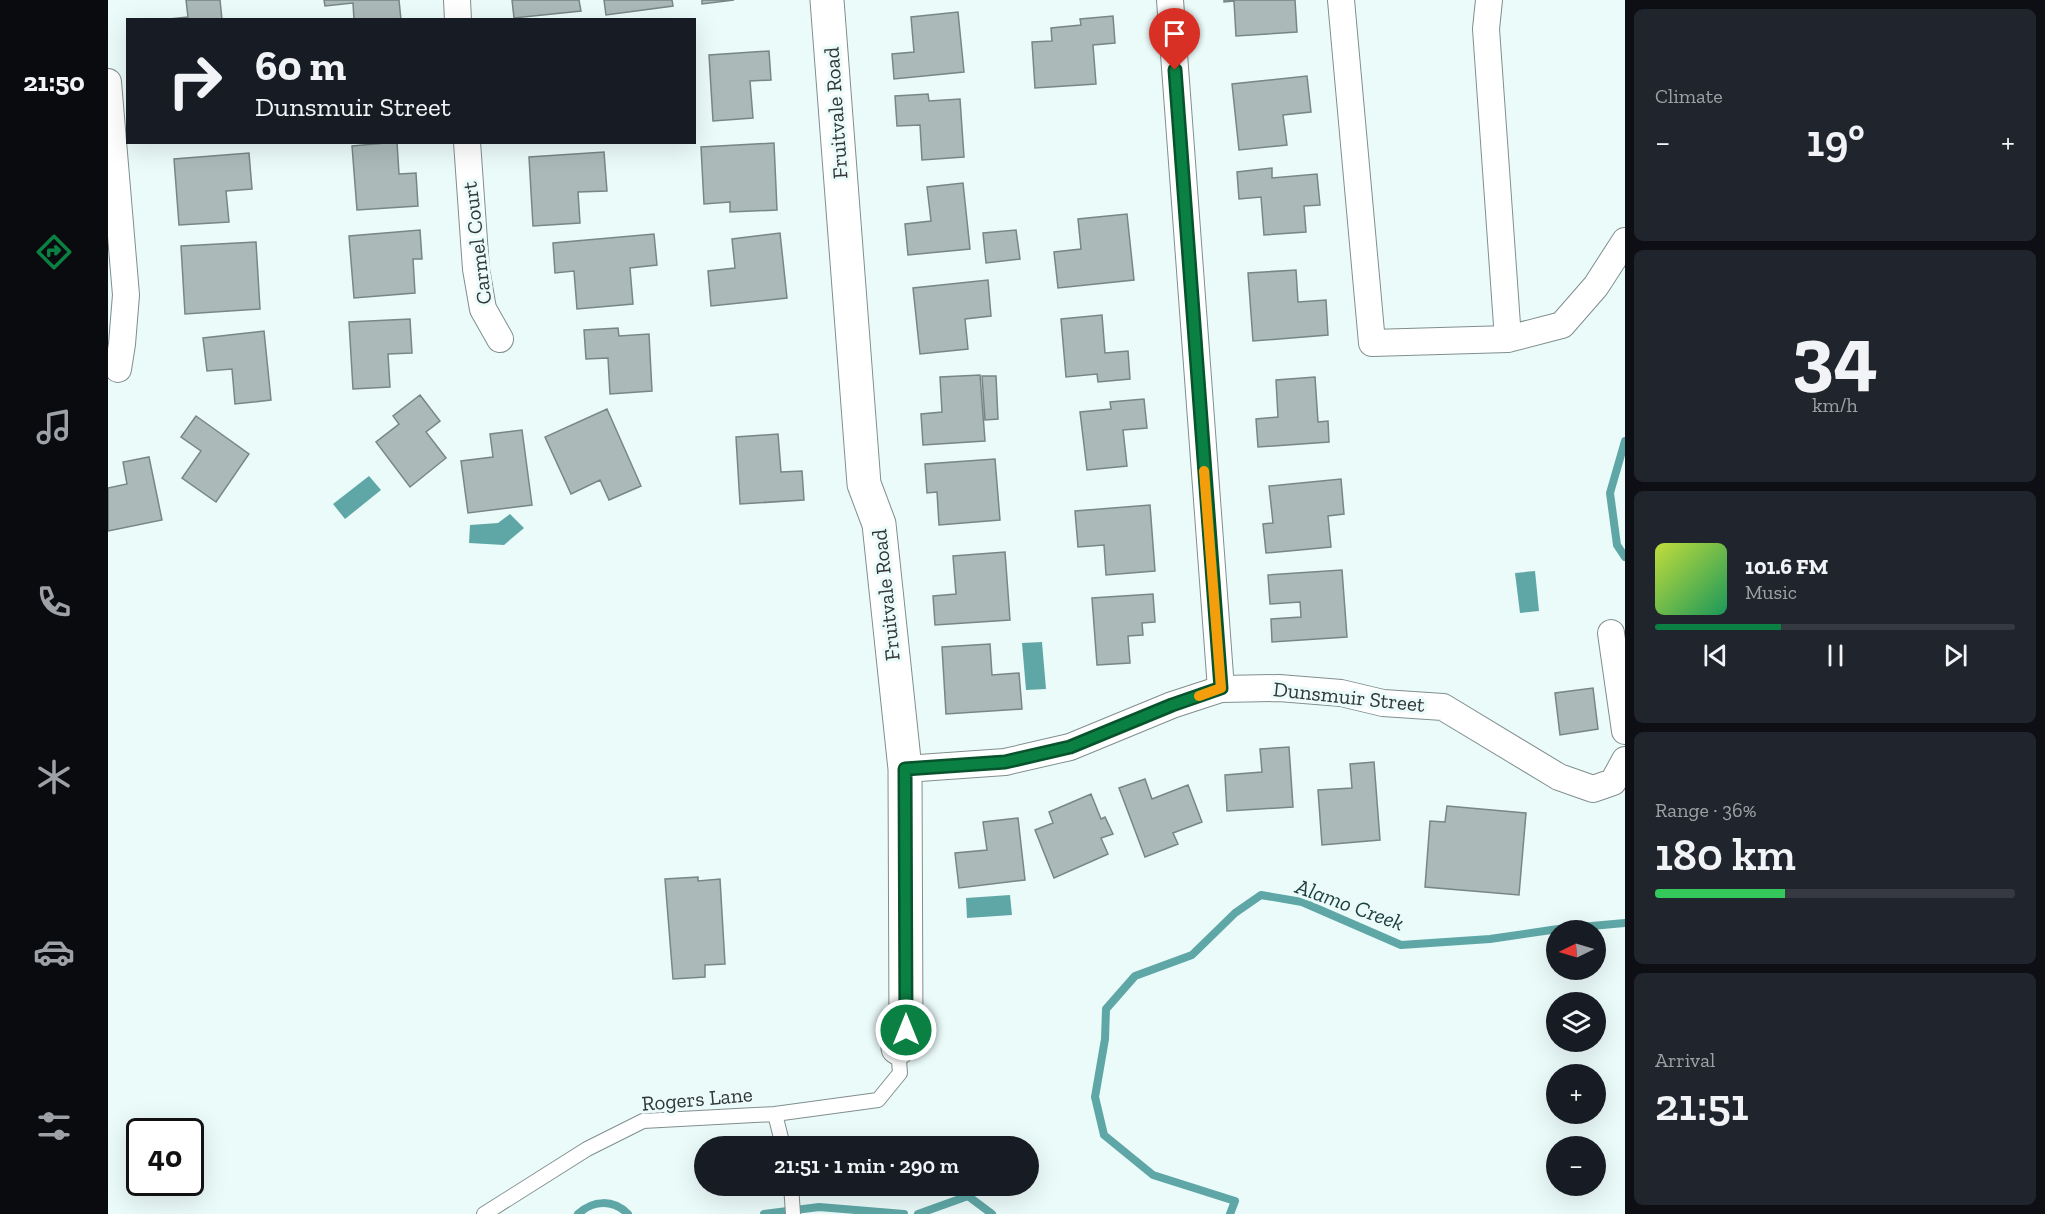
<!DOCTYPE html>
<html lang="en">
<head>
<meta charset="utf-8">
<style>
	body { margin:0; font-family:"Zilla Slab",serif; background:#20242c; color:#f1f3f6; height:100vh; display:flex; flex-direction:column; font-size:22px; white-space:nowrap }
	* { box-sizing:border-box; margin:0 }
	p { font-size:20px; color:#9ea1a6 }
	.icon { flex:none; width:33px; height:33px; fill:none; stroke:currentColor; stroke-width:2; stroke-linecap:round; stroke-linejoin:round }
	.map { position:relative; flex:1; overflow:hidden }
	.details { display:flex; flex-direction:column; gap:9px; padding:9px; background:#0d0f14; width:420px }
	.details>* { flex:none }
	.hud { position:absolute; left:18px; top:18px; width:570px; height:126px; border-radius:0px; box-shadow:0 6px 24px #0002; background:#171b24; color:#f1f3f6; overflow:hidden }
	.needle { width:39px; rotate:265deg }
	.controls { position:absolute; left:1438px; top:920px; display:grid; gap:12px }
	.controls a { display:grid; place-items:center; width:60px; height:60px; border-radius:50%; background:#171b24; box-shadow:0 6px 24px #0002; font-size:30px }
	.speed { position:absolute; left:18px; top:1118px; display:flex; gap:12px; font-size:30px; font-weight:700; text-align:center }
	.speed>* { display:grid; place-content:center; width:78px; height:78px; border-radius:50%; background:#171b24; box-shadow:0 6px 24px #0002; line-height:1 }
	.speed .limit { border:3px solid #111; border-radius:9px; background:#fff; color:#111 }
	.pin { position:absolute; display:grid; place-items:center; width:51px; height:51px; color:#fff; margin:-62px -26px; border-radius:50% 50% 50% 0; rotate:-45deg; box-shadow:0 0 6px #0007 }
	.pin .icon { rotate:45deg }
	.me { position:absolute; width:66px; margin:-33px; rotate:0deg; stroke-linejoin:round; filter:drop-shadow(0 0 4px #0008) }
	.turn { display:flex; align-items:center; gap:21px; height:126px; padding:0 30px; font-size:27px }
	.turn .icon { width:78px; height:78px; stroke-width:2.5 }
	.turn b { display:block; font-size:42px; line-height:51px }
	.big { font-size:45px; font-weight:600; line-height:1.1 }
	.details .widget { flex:1; display:flex; flex-direction:column; justify-content:center; gap:9px; min-width:0; padding:0 21px; border-radius:9px; background:#20242c }
	.details .dial { align-items:center; gap:0 }
	.dial b { font-size:78px; line-height:1 }
	.song { display:flex; align-items:center; gap:18px }
	.cover { width:72px; height:72px; border-radius:9px; background:linear-gradient(135deg,hsl(70 70% 55%),hsl(150 70% 35%)) }
	.played { height:6px; border-radius:3px; background:linear-gradient(90deg,#0b8043 35%,#363941 35%) }
	.keys { display:flex; justify-content:space-around; direction:ltr }
	.heat { display:flex; justify-content:space-between; align-items:center; font-size:33px; direction:ltr }
	.charge { height:9px; border-radius:4px; background:linear-gradient(90deg,#34c759 36%,#363941 0) }
	.trip { position:absolute; left:586px; top:1136px; width:345px; height:60px; border-radius:30px; background:#171b24; box-shadow:0 6px 24px #0002; font-weight:600; line-height:60px; text-align:center }
	main { display:flex; flex:1; min-height:0 }
	.dock { display:flex; flex-direction:column; width:108px; justify-content:space-around; align-items:center; background:#090b0e; color:#9ea1a6 }
	.dock .icon { width:42px; height:42px }
	.dock .active { color:#0b8043 }
	.dock b { font-size:27px; color:#f1f3f6 }
	.map>svg:first-child { display:block }
	.water { fill:#5ea7a6 }
	.lines { fill:none; stroke-linecap:round; stroke-linejoin:round }
	.stream { stroke:#5ea7a6; stroke-width:8 }
	.building { fill:#abbab9; stroke:#788685; stroke-width:1.5 }
	.service-casing { stroke:#808e8e; stroke-width:16 }
	.minor-casing { stroke:#808e8e; stroke-width:28 }
	.tertiary-casing { stroke:#808e8e; stroke-width:35 }
	.service { stroke:#fff; stroke-width:14 }
	.minor { stroke:#fff; stroke-width:26 }
	.tertiary { stroke:#fff; stroke-width:33 }
	.route-casing { stroke:#07532c; stroke-width:15 }
	.route { stroke:#0b8043; stroke-width:10 }
	.slow { stroke:#f59e0b; stroke-width:10 }
	.labels { text-anchor:middle; stroke-width:6; stroke-linejoin:round; paint-order:stroke }
	.street-label { font-size:21px; fill:#313737; stroke:#ebfbfa }
	.water-label { font-size:22px; font-style:italic; fill:#1a3e3d; stroke:#ebfbfa }
</style>
</head>
<body>
<main>
<nav class="dock">
<b>21:50</b>
<svg class="icon active" aria-label="directions" viewBox="0 0 24 24"><path d="M12 3l9 9-9 9-9-9zM9 14v-3h6M13 9l2 2-2 2"/></svg>
<svg class="icon" aria-label="music" viewBox="0 0 24 24"><path d="M9 18V5l10-2v13"/><circle cx="6" cy="18" r="3"/><circle cx="16" cy="16" r="3"/></svg>
<svg class="icon" aria-label="phone" viewBox="0 0 24 24"><path d="M5 4h4l2 5-3 2q2 4 5 5l2-3 5 2v4C11 20 4 13 5 4z"/></svg>
<svg class="icon" aria-label="climate" viewBox="0 0 24 24"><path d="M12 3v18M4 7l16 10M4 17L20 7"/></svg>
<svg class="icon" aria-label="car" viewBox="0 0 24 24"><path d="M5 17H2v-5l4-1 3-4h7l3 4 3 1v5h-3M9 17h6M6 11h13"/><circle cx="7" cy="17" r="2"/><circle cx="17" cy="17" r="2"/></svg>
<svg class="icon" aria-label="filters" viewBox="0 0 24 24"><path d="M4 7h16M4 17h16"/><circle cx="9" cy="7" r="2"/><circle cx="15" cy="17" r="2"/></svg>
</nav>
<div class="map">
<svg width="1517" height="1214" viewBox="0 0 1517 1214">
	<rect width="100%" height="100%" fill="#ebfbfa"/>
	<!-- water -->
	<path class="water" d="M261,476L273,490L237,519L225,504Z
		M402,514L416,528L396,545L361,543L362,525L390,523Z
		M1427,571L1431,611L1412,613L1407,573Z
		M934,642L938,689L918,690L914,643Z
		M902,895L904,915L859,918L858,898Z"/>
	<g class="lines">
		<!-- stream -->
		<path class="stream" d="M1517,441L1502,493L1509,545L1517,557
			M470,1214C485,1200 505,1199 520,1214
			M656,1214L711,1207L796,1214
			M810,1214L860,1196L884,1214
			M1122,1214L1127,1201L1045,1175L996,1135L987,1097L997,1039L998,1009L1027,976L1084,955L1127,913L1153,895L1194,902L1293,945L1382,939L1450,929L1517,923"/>
	</g>
	<!-- building -->
	<path class="building" d="M78,0H112L114,20H52L80,17Z
		M216,0H291L293,20H246L245,3L217,6Z
		M404,0H471L473,11L406,18Z
		M496,0H564L565,6L498,15Z
		M594,0H626L594,4Z
		M1116,0H1187L1189,32L1128,36L1126,1L1116,2Z
		M850,12L856,72L786,79L784,54L806,52L803,17Z
		M1005,16L1007,43L985,45L988,84L927,88L924,42L944,41L943,28L973,25L972,19Z
		M661,51L663,80L642,81L645,118L605,121L601,55Z
		M1199,76L1203,112L1175,115L1179,145L1131,150L1124,84Z
		M820,94L821,101L852,99L856,157L814,160L812,125L789,126L787,96Z
		M289,142L291,174L308,173L310,206L249,210L244,146Z
		M666,143L669,210L622,212V202L596,204L593,147Z
		M496,152L499,191L470,192L472,223L425,226L421,157Z
		M141,153L144,189L118,191L121,222L71,225L66,159Z
		M1164,168V178L1209,174L1212,205L1196,206L1198,232L1156,235L1153,197L1131,199L1129,172Z
		M855,183L862,249L800,255L797,224L823,221L819,187Z
		M1019,214L1026,280L950,288L946,252L973,249L970,219Z
		M312,230L314,259H305L307,293L246,298L241,236Z
		M908,230L912,259L878,263L875,233Z
		M672,233L679,298L603,306L600,271L627,268L624,239Z
		M546,234L549,265L522,268L525,304L469,309L466,271L447,273L445,243Z
		M148,242L152,309L77,314L73,246Z
		M1188,270L1190,302L1218,300L1220,335L1145,341L1140,273Z
		M880,280L883,316L857,319L860,349L812,354L805,288Z
		M994,315L997,353L1020,351L1022,379L990,382L989,374L958,377L953,319Z
		M302,319L304,353L280,354L282,387L245,389L241,322Z
		M510,328L511,336L541,334L544,391L502,394L500,358L478,359L476,330Z
		M156,331L163,400L127,404L124,369L99,371L95,338Z
		M872,375L877,441L815,445L813,414L834,412L832,377Z
		M874,376H888L890,419L877,420Z
		M1207,377L1210,422L1220,421L1221,442L1150,447L1148,419L1170,417L1168,380Z
		M312,395L332,421L318,432L338,458L302,487L268,442L291,424L285,416Z
		M1036,399L1039,428L1015,430L1019,466L979,470L972,412L1003,409L1002,402Z
		M499,409L533,486L501,500L492,480L463,494L437,437Z
		M88,416L141,454L108,502L74,478L93,451L73,437Z
		M414,430L424,505L360,513L353,461L385,457L382,434Z
		M670,434L673,472L694,471L696,500L632,504L628,437Z
		M41,457L54,520L0,531V488L19,484L15,462Z
		M887,459L892,520L831,525L829,492L819,493L817,464Z
		M1233,479L1236,514L1220,516L1223,547L1158,553L1155,524L1165,523L1161,486Z
		M1042,505L1047,571L998,575L996,545L970,547L967,511Z
		M897,552L902,620L827,625L825,596L848,594L845,556Z
		M1234,570L1239,637L1164,642L1163,619L1193,617L1192,602L1162,604L1160,575Z
		M1045,594L1047,622L1034,623L1035,635L1020,636L1022,663L989,665L984,598Z
		M882,644L884,675L911,673L914,709L838,714L834,647Z
		M1485,688L1490,729L1452,735L1447,693Z
		M1181,747L1185,807L1119,811L1117,775L1154,772L1152,749Z
		M1266,762L1272,840L1214,845L1210,790L1244,788L1242,764Z
		M1037,779L1044,799L1080,785L1094,822L1065,833L1070,844L1037,857L1011,788Z
		M983,794L993,819L997,817L1005,834L993,838L1000,854L946,878L927,830L945,823L941,812Z
		M1339,806L1418,813L1411,895L1317,887L1322,821L1337,822Z
		M910,818L917,880L851,888L847,853L879,850L875,822Z
		M590,877V881L612,879L617,964L597,965V977L565,979L557,879Z"/>
	<g class="lines">
		<!-- service casing -->
		<g class="service-casing">
			<path id="service" d="M667,1114L675,1146
				M683,1185L685,1214
				M376,1214L479,1149L535,1121L667,1114L770,1100L792,1073L790,1048"/>
		</g>
		<!-- minor casing -->
		<g class="minor-casing">
			<path id="minor" d="M349,0L350,20
				M1062,0L1113,689
				M1233,0L1264,343L1400,339
				M1381,0L1378,29L1400,339L1454,325L1488,286L1517,241
				M0,82L18,295L14,344L10,369
				M359,142L368,269L375,309L392,339
				M1503,633L1517,731
				M797,769L897,762L962,747L1064,705L1113,689L1171,688L1233,693L1275,703L1335,707L1451,777L1485,789L1505,782L1517,760"/>
		</g>
		<!-- tertiary casing -->
		<g class="tertiary-casing">
			<path id="tertiary" d="M719,0L756,484L771,524L797,769L798,1030L790,1048"/>
		</g>
		<!-- service -->
		<use href="#service" class="service"/>
		<!-- minor -->
		<use href="#minor" class="minor"/>
		<!-- tertiary -->
		<use href="#tertiary" class="tertiary"/>
	</g>
	<g class="lines">
		<!-- route casing -->
		<g class="route-casing">
			<path id="route" d="M798,1030L797,769L897,762L962,747L1064,705L1113,688L1067,70"/>
		</g>
		<!-- route -->
		<use href="#route" class="route"/>
		<!-- slow -->
		<path class="slow" d="M1091,696L1113,688L1096,471"/>
	</g>
	<g class="labels">
		<!-- street labels -->
		<g class="street-label">
			<text transform="translate(728 113) rotate(-94)" y="7">Fruitvale Road</text>
			<text transform="translate(369 243) rotate(-97)" y="7">Carmel Court</text>
			<text transform="translate(778 595) rotate(-96)" y="7">Fruitvale Road</text>
			<text transform="translate(1241 697) rotate(6)" y="7">Dunsmuir Street</text>
			<text transform="translate(589 1099) rotate(-5)" y="7">Rogers Lane</text>
		</g>
		<!-- water labels -->
		<g class="water-label">
			<text transform="translate(1242 904) rotate(20)" y="8">Alamo Creek</text>
		</g>
	</g>
</svg>
<div class="controls">
<a><svg class="needle" viewBox="-14 -14 28 28"><path d="M0-13l5 13h-10z" fill="#e53935"/><path d="M0 13l5-13h-10z" fill="#9ea1a6"/></svg></a>
<a><svg class="icon" aria-label="layers" viewBox="0 0 24 24"><path d="M12 4l9 5-9 5-9-5zM3 14l9 5 9-5"/></svg></a>
<a>+</a>
<a>−</a>
</div>
<div class="speed"><div class="limit">40</div></div>
<div class="pin" style="left:1067px;top:70px;background:#d93025"><svg class="icon" aria-label="arrive" viewBox="0 0 24 24"><path d="M6 21V4h12l-3 4 3 4H6"/></svg></div>
<svg class="me" style="left:798px;top:1030px" viewBox="-20 -20 40 40"><circle r="17" fill="#0b8043" stroke="#fff" stroke-width="3"/><path d="M0-11L8 9 0 5-8 9z" fill="#fff"/></svg>
<div class="trip">21:51 · 1 min · 290 m</div>
<div class="hud">
<div class="turn"><svg class="icon" aria-label="right" viewBox="0 0 24 24"><path d="M7 20v-9h11M14 6l5 5-5 5"/></svg><div><b>60 m</b>Dunsmuir Street</div></div>
</div>
</div>
<section class="details">
<div class="widget"><p>Climate</p>
<div class="heat"><a>−</a><b class="big">19°</b><a>+</a></div>
</div>
<div class="widget dial"><b>34</b><p>km/h</p></div>
<div class="widget">
<div class="song"><i class="cover"></i><div><b>101.6 FM</b><p>Music</p></div></div>
<div class="played"></div>
<div class="keys"><svg class="icon" aria-label="previous" viewBox="0 0 24 24"><path d="M18 5L8 12l10 7zM5 5v14"/></svg><svg class="icon" aria-label="pause" viewBox="0 0 24 24"><path d="M8 5v14M16 5v14"/></svg><svg class="icon" aria-label="next" viewBox="0 0 24 24"><path d="M6 5l10 7-10 7zM19 5v14"/></svg></div>
</div>
<div class="widget"><p>Range · 36%</p><b class="big">180 km</b><div class="charge"></div></div>
<div class="widget"><p>Arrival</p><b class="big">21:51</b></div>
</section>
</main>
</body>
</html>
